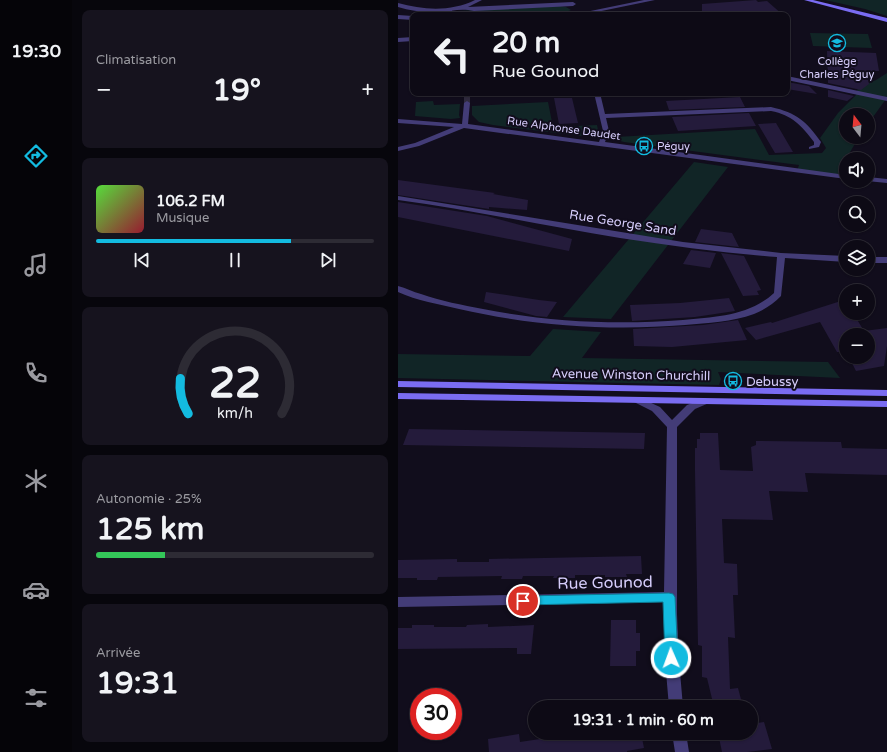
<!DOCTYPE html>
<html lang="fr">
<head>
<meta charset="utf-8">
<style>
	body { margin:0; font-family:"Varela Round",sans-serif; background:#16131e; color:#f1f3f6; height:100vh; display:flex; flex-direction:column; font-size:15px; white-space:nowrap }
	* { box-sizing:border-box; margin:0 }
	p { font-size:13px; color:#9a9aa0 }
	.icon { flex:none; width:22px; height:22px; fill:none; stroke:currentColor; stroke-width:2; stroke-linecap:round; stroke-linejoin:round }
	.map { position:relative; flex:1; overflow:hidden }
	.panel { display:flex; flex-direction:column; gap:10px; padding:10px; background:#07060c; width:326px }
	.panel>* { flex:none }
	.guide { position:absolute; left:12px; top:12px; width:380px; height:84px; border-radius:8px; box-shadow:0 1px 3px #0004,0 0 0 1px #2d2b34; background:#0d0a15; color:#f1f3f6; overflow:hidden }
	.needle { width:26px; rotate:344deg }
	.buttons { position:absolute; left:441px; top:108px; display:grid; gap:8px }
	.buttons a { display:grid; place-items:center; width:36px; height:36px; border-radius:50%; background:#0d0a15; box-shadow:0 1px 3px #0004,0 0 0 1px #2d2b34; font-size:20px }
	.speed { position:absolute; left:12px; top:688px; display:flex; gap:8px; font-size:20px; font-weight:700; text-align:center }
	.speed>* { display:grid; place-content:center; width:52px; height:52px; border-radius:50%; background:#0d0a15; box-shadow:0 1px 3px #0004,0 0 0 1px #2d2b34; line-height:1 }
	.speed .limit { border:6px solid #d22; background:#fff; color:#111 }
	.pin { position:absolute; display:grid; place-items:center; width:34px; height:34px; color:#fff; margin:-17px; border:2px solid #fff; border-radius:50%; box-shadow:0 1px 4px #0007 }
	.me { position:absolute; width:44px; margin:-22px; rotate:358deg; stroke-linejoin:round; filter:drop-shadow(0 0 3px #0008) }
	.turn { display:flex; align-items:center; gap:14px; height:84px; padding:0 16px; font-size:18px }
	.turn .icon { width:52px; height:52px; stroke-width:2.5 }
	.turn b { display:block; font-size:28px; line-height:34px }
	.big { font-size:30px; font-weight:700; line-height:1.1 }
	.panel .card { flex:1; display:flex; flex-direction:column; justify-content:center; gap:6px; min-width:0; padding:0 14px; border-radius:8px; background:#16131e }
	.panel .dial { align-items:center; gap:0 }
	.dial svg { height:104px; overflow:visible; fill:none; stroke:#2d2b34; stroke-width:7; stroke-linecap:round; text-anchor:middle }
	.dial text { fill:#f1f3f6; stroke:none }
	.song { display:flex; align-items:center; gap:12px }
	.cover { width:48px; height:48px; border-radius:6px; background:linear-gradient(135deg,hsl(110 70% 55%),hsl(350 70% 35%)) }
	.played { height:4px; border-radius:2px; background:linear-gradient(90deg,#13bbe0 70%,#2d2b34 70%) }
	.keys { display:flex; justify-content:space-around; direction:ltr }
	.heat { display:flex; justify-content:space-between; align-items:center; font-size:22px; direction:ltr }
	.charge { height:6px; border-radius:3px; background:linear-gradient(90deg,#34c759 25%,#2d2b34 0) }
	.trip { position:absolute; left:130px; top:700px; width:230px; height:40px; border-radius:20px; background:#0d0a15; box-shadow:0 1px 3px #0004,0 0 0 1px #2d2b34; font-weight:700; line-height:40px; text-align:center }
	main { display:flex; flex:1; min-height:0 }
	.tabs { display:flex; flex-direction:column; width:72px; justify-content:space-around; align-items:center; background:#050408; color:#9a9aa0 }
	.tabs .icon { width:28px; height:28px }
	.tabs .active { color:#13bbe0 }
	.tabs b { font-size:18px; color:#f1f3f6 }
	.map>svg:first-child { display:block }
	.green { fill:#112526 }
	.building { fill:#241b3b }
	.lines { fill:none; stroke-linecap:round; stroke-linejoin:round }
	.street-tunnel { stroke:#2f2a3d; stroke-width:6; stroke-dasharray:6 3; stroke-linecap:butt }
	.lane { fill:#433c77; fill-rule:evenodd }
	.street { fill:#433c77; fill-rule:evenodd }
	.secondary { fill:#7a6cf2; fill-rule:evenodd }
	.route { fill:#13bbe0; stroke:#0c7a92 }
	.labels { text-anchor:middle; stroke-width:4; stroke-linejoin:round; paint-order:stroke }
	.far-poi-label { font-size:11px; fill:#d6cdfb; stroke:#110d1c }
	.far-street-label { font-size:11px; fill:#d6cdfb; stroke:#110d1c }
	.street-label { font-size:13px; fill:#d6cdfb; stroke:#110d1c }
	.poi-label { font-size:13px; fill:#d6cdfb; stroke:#110d1c; text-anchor:start }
	.near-street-label { font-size:16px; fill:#d6cdfb; stroke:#110d1c }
</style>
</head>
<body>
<main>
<nav class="tabs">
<b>19:30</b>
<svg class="icon active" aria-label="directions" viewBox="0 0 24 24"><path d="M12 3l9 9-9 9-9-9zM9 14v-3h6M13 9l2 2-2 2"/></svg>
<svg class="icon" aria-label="music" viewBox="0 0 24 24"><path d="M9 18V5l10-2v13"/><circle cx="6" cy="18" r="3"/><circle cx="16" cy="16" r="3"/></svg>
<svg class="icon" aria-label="phone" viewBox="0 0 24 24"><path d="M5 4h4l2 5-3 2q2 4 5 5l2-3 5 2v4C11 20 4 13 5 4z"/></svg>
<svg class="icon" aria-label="climate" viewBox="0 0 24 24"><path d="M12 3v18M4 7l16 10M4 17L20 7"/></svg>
<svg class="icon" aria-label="car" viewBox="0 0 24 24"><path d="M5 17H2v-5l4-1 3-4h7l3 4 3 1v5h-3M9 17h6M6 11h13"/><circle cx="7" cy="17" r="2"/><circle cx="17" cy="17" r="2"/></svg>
<svg class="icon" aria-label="filters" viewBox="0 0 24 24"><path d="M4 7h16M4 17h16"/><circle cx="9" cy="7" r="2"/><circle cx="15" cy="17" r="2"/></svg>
</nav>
<section class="panel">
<div class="card"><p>Climatisation</p>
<div class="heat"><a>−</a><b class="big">19°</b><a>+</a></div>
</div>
<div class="card">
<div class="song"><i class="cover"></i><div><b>106.2 FM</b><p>Musique</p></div></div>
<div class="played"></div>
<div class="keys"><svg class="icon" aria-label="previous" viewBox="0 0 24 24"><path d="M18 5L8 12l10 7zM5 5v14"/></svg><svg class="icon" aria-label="pause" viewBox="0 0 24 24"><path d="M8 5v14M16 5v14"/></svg><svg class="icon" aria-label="next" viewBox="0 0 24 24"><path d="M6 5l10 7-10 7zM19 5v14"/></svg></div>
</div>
<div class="card dial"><svg viewBox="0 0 100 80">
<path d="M14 69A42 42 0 1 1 86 69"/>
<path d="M14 69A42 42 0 0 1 8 42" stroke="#13bbe0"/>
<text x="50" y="56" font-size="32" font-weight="700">22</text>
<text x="50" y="72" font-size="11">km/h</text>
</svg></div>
<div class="card"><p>Autonomie · 25%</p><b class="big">125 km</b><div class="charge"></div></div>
<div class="card"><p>Arrivée</p><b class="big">19:31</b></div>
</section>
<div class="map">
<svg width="489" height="752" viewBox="0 0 489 752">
	<rect width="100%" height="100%" fill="#110d1c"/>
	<!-- green -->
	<path class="green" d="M427,0H489V16L467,9Z
		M162,6L168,7L173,10L161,15H65V13H57L59,11Z
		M412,33L470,34L474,48L415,46Z
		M489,73V99H488L470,124V115H448V137H461L442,169L440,176L399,171L401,165L226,142L219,140L218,137L357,129L371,155L424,153L428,148L422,138L440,113L458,95L460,88L478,80Z
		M35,101L36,105L62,104L61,115L62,118L53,119L17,116L18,102Z
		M150,102L155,127L199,125L200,130L194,135L183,136L95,125L81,122L74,115V106Z
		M296,162L330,167L213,319L165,317Z
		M155,329L203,332L184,358L430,362L442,378L320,372L323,379L321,385L0,378V354L132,356Z"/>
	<!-- building -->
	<path class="building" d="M358,0L360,2L369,1L385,15H304V4Z
		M429,51L478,53L481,71H469L471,84L463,90L430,83Z
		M389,82L411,86L419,94L389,89Z
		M430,90L456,96L449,101L430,97Z
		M342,97L347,107L271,110L268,101Z
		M156,98H174L180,123L161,124Z
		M351,113L358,126L280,131L274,117Z
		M378,123L395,152L377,153L360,124Z
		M0,180L97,193L95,194L130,200L129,210L91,207V209L0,195Z
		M0,202L89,216L174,239L171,251L0,217Z
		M303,229L334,233L341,247L297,242Z
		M293,250L318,253L312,268L285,264Z
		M323,253L346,256L363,290L359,291L361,295L345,296Z
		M88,292L141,300L159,302L149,317L138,316L86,302Z
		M331,298L337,311L297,317L234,321L232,305L282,303Z
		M446,300L448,313H455L466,331L489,328V346L486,366L458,371L451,357H470V335H448V352H439L422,322L358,340L347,328L373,322L374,323Z
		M340,320L349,340L274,347L236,346L235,329L305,325Z
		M11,429L247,433L246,449L5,445Z
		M302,433H320L322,470L355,471L353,447L358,445V441L443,442L444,448L489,449V475L407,473L410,492L371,491L375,520L324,519L326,563L339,564L340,595H335L337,638L330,637L332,689L340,688L345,707H316L309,678L304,677V646L300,645L297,471V448H299V439H302Z
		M243,556L244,574H228L229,577H207V575H177V578H155L156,576H125L124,579H103L104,576L40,577L39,580H19V578H0V560L59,559V562H91V559Z
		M213,620H238V633H242V651H238V666H212Z
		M90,624V627L136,625L133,654H119V648L0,649V628H14V625H36V627H68L69,625Z
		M366,722L374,749L349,752H324L320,733H353V724Z
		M182,733H243L246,748L229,751V752H91L90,739L121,734L122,742Z"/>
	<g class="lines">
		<!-- street-tunnel -->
		<path class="street-tunnel" d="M69,97V103"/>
		<!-- lane -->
		<path class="lane" d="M49,8L54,9V15H48Z
			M0,15L15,16V20L0,19Z"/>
		<!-- street -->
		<path class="street" d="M77,0H84L70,7L175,2L178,4L175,6L76,11C63,8 54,11 41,12C27,13 13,11 0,7V3C25,10 53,12 77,0Z
			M246,0H257L184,15H173Z
			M15,37V41L0,42V38Z
			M389,76L489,97V101L389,80Z
			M196,93H202L207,114L373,107C399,113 408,121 423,142L421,147L411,149V147L416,145V142C404,126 394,115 373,111L208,118L211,131L207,142L448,175V179L66,128L21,146L0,151V147L17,143L56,127L0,123V119L64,124L66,103L69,101L72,103L70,124L201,142L205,131Z
			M470,177L489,179V183L469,181Z
			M0,196L285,242L383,253L448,256V262L387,258L383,296C375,304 366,310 356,314C334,322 310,323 287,325C211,331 136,326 61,309C41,304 19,301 0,292V286C8,288 15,292 23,294C43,301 64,305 85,309C151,322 218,325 285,320C317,317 351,316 376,293L379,257C326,253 274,246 222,238C148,226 74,210 0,200Z
			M470,257H489V263H470Z
			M240,397L262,407L274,420L289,405L307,398L312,401L311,403L297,409L279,427V614L281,660L285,707H271L267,660L266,602L0,607V597L266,592L269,427L254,411L236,402L235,400Z
			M274,733H288L291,752H277Z"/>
		<!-- secondary -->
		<path class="secondary" d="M406,0H415L489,18V22Z
			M0,381L489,390V396L0,387Z
			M0,393L489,401V407L0,399Z"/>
	</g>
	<!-- route -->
	<path class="route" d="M271,593L275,594L277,597L280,658L278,662L273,663L269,662L267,658L265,602L125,605L121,604L119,601L121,597L125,596Z"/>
	<!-- icons -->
	<defs>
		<g id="school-ring" transform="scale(0.9)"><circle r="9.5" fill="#110d1c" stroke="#13bbe0" stroke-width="1.5"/><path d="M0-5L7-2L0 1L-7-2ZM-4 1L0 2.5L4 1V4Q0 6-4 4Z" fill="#13bbe0"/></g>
		<g id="bus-ring" transform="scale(0.9)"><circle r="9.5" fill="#110d1c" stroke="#13bbe0" stroke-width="1.5"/><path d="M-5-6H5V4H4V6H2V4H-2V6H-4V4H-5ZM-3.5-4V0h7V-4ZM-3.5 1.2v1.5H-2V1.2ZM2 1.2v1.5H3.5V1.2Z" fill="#13bbe0"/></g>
	</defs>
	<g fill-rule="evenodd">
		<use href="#school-ring" x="439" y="43"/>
		<use href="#bus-ring" x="246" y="146"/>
		<use href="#bus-ring" x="335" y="381"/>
	</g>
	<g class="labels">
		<!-- far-poi labels -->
		<g class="far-poi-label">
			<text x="439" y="65">Collège<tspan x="439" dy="13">Charles Péguy</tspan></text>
			<text x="259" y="150" text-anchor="start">Péguy</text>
		</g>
		<!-- far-street labels -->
		<g class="far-street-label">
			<text transform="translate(166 128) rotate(8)" y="4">Rue Alphonse Daudet</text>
		</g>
		<!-- street labels -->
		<g class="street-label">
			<text transform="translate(225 222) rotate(9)" y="5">Rue George Sand</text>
			<text transform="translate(233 374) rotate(1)" y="5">Avenue Winston Churchill</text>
		</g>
		<!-- poi labels -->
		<g class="poi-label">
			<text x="348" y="386">Debussy</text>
		</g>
		<!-- near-street labels -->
		<g class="near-street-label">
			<text transform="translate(207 582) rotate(-1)" y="6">Rue Gounod</text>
		</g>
	</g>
</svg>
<div class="buttons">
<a><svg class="needle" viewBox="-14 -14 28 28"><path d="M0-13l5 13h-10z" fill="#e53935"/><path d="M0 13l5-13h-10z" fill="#9a9aa0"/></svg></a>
<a><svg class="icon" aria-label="sound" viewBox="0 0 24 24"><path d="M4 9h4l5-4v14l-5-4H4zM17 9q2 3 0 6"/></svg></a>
<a><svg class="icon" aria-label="search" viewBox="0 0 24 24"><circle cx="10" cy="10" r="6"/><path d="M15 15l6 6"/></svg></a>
<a><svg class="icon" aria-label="layers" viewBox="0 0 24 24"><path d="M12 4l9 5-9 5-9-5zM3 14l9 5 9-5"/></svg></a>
<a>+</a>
<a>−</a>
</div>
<div class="speed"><div class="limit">30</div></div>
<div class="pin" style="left:125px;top:601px;background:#d93025"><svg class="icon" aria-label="arrive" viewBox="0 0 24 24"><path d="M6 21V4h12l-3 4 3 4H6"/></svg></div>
<svg class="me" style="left:273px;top:658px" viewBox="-20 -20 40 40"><circle r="17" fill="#13bbe0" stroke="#fff" stroke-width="3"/><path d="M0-11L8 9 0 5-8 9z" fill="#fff"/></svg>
<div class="trip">19:31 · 1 min · 60 m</div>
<div class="guide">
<div class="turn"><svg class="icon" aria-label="left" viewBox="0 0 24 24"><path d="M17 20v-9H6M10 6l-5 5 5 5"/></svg><div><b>20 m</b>Rue Gounod</div></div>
</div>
</div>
</main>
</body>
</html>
